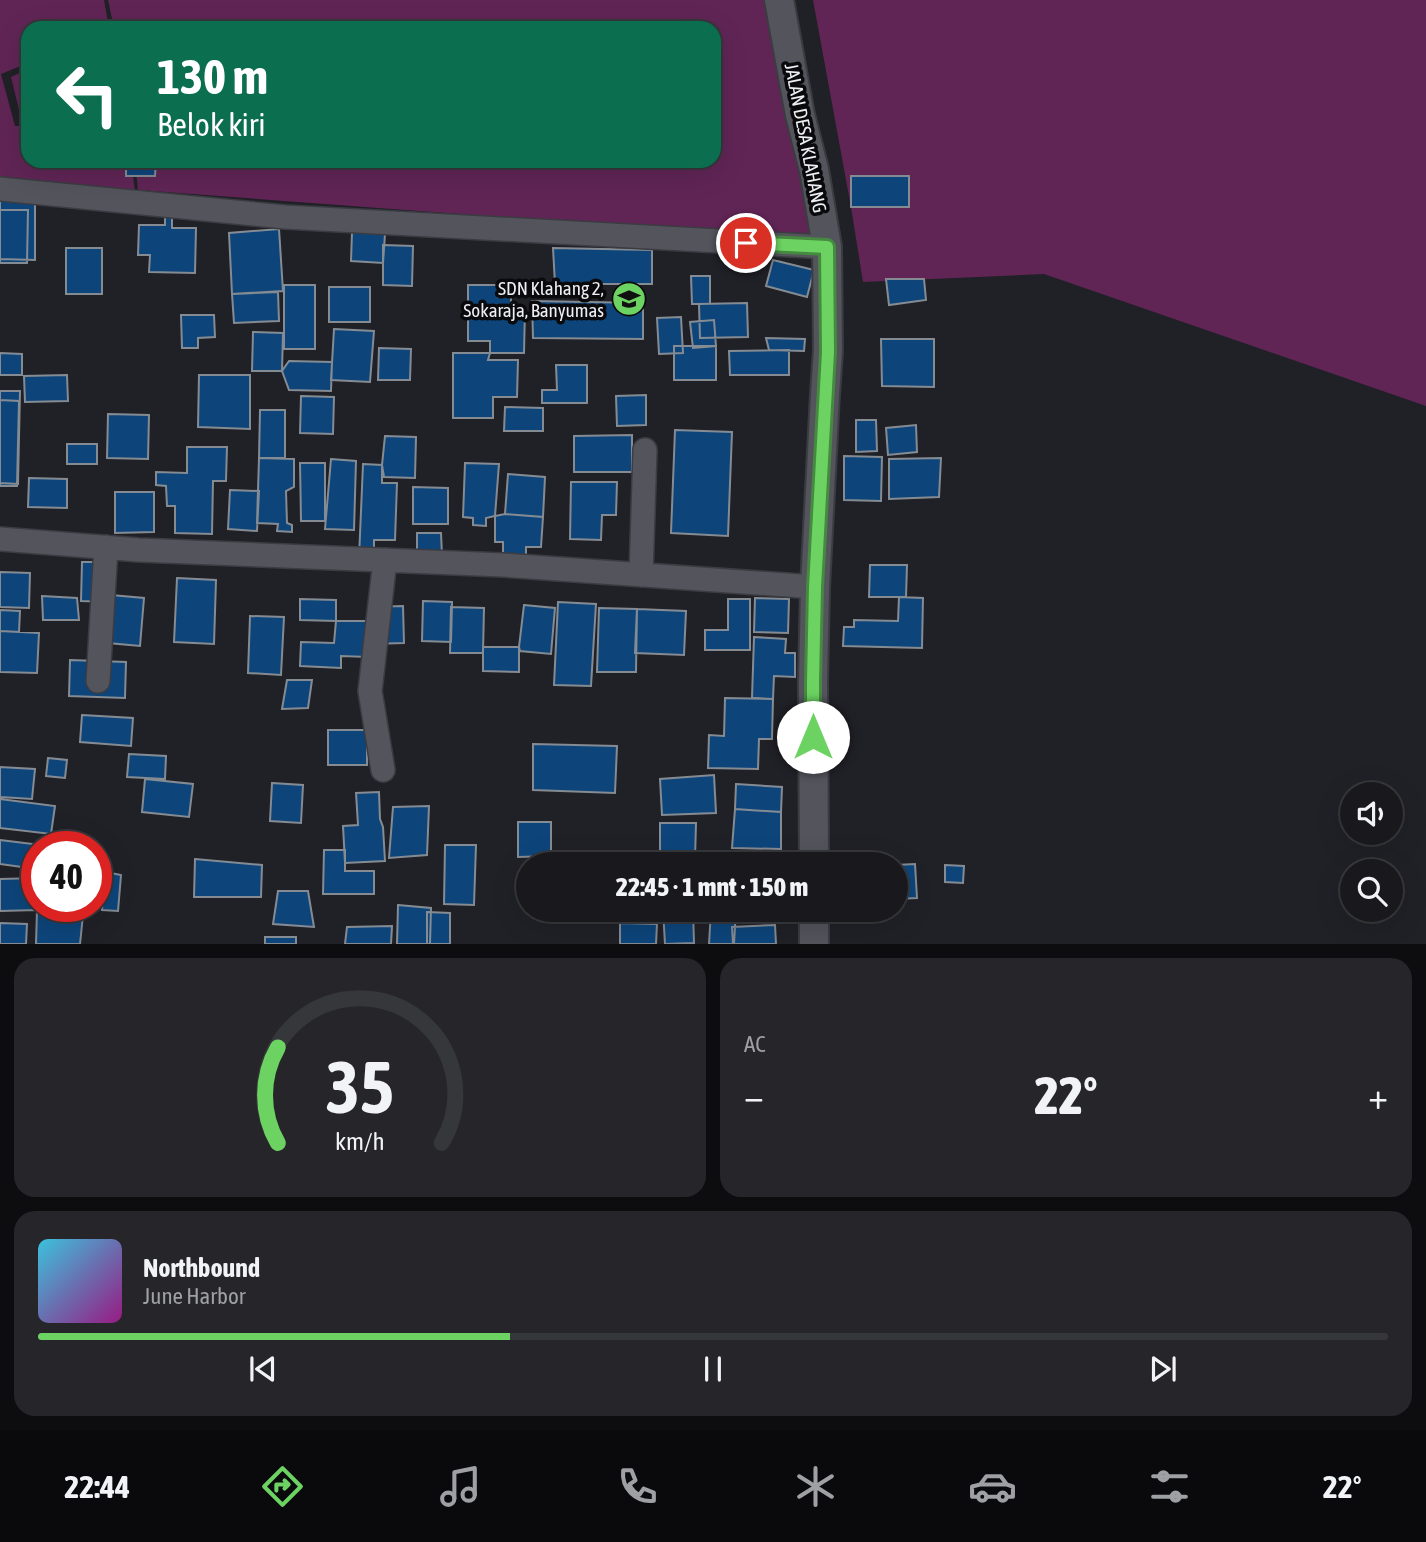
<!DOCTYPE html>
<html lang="id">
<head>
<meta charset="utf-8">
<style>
	body { margin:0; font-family:"Asap Condensed",sans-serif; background:#25252a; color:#f1f3f6; height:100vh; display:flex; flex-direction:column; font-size:26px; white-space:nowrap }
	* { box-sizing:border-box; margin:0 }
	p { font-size:23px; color:#9fa0a4 }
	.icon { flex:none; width:38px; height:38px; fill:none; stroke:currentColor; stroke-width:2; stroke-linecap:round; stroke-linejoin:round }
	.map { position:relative; height:944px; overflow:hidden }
	.details { display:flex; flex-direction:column; gap:14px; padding:14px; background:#0d0d10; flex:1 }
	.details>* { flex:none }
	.banner { position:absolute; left:21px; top:21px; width:700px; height:147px; border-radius:21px; box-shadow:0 7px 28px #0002,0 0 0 2px #36373b; background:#0b6e4f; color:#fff; overflow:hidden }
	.controls { position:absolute; left:1340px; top:782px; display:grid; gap:14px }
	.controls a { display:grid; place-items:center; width:63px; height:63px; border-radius:50%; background:#18181d; box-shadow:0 7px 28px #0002,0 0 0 2px #36373b; font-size:35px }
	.speed { position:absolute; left:21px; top:831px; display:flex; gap:14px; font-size:35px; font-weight:700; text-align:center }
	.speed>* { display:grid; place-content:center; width:91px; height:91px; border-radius:50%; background:#18181d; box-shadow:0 7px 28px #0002,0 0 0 2px #36373b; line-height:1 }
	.speed .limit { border:10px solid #d22; background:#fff; color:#111 }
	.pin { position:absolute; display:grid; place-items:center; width:60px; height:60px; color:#fff; margin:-30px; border:4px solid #fff; border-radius:50%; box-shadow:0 2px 7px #0007 }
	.me { position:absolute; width:77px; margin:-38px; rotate:0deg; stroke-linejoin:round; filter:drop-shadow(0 0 5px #0008) }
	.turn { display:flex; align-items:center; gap:24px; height:147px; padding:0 21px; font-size:32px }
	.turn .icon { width:91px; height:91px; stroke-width:2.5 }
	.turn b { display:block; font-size:49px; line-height:60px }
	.big { font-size:52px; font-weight:800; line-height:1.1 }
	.details .card { flex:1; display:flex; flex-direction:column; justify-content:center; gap:10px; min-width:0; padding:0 24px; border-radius:21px; background:#25252a }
	.details .dial { align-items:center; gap:0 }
	.dial svg { height:182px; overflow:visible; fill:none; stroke:#36373b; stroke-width:7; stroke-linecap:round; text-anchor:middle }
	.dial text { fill:#f1f3f6; stroke:none }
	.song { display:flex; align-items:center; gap:21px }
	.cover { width:84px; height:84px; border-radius:10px; background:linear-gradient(135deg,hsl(190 70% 55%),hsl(310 70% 35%)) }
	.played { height:7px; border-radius:4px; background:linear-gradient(90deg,#6cd362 35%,#36373b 35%) }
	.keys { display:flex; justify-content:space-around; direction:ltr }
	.heat { display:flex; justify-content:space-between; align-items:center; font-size:38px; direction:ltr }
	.details .tiles { flex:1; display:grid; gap:14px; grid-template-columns:1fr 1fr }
	.card:last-child { grid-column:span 2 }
	.trip { position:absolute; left:516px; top:852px; width:392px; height:70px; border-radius:35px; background:#18181d; box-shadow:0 7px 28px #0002,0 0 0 2px #36373b; font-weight:800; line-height:70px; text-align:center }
	.dock { display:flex; height:112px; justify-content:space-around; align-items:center; background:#0a0a0c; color:#9fa0a4 }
	.dock .icon { width:49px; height:49px }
	.dock .on { color:#6cd362 }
	.dock b { font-size:32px; color:#f1f3f6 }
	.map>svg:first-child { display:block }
	.green { fill:#602555 }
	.building { fill:#0d457b; stroke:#858b92; stroke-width:2 }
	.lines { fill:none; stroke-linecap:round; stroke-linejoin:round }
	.minor-casing { stroke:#3b3c42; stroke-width:26 }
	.tertiary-casing { stroke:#3b3c42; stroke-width:32 }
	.minor { stroke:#53545c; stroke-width:23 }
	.tertiary { stroke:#53545c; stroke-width:28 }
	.route-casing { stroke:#468940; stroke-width:18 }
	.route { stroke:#6cd362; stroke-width:12 }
	.labels { text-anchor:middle; stroke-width:7; stroke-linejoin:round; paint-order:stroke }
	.street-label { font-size:19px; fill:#eeeff3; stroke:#0a0a0d }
	.poi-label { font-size:19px; fill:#eeeff3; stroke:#0a0a0d; text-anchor:end }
</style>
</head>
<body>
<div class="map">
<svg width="1426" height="944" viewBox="0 0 1426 944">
	<rect width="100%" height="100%" fill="#202027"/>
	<!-- green -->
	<path class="green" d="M0,0H104L109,28H28V63L1,74L15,126H28V161H131L136,199L0,186Z
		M108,0H773L821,241L138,190L135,161H714V28H114Z
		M813,0H1426V406L1044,274L863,282L851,207Z
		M28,69V118H21L11,77Z"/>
	<!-- building -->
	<path class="building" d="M126,161H156L155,176H126Z
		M851,176H909V207H851Z
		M0,201H35V260L0,259Z
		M0,210H28L27,263H0Z
		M165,216H172V228H196L195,273L149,272L150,255H138L139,225H165Z
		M279,229L283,291L232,294L229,233Z
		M352,232L385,234L383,263L351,261Z
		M383,245L413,246L412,286L383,285Z
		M66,248H102V294H66Z
		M553,248L652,250V284H555Z
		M773,260L814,270L807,297L766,286Z
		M691,276H710V304H692Z
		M886,279H924L926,300L889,305Z
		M284,285H315V349H284Z
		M468,285H498V297H511V309H525L524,353H490V341H468Z
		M329,287H370V322H329Z
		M278,292L279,321L234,323L232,294Z
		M532,301L643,303V339L533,338Z
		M747,303L748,337L700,338L699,304Z
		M181,315H214L215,337L198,338V348H182Z
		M681,317L683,353L659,354L657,318Z
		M714,320L716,346L693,348L690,322Z
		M334,329L374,331L370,382L331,380Z
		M253,332L283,333L282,371H252Z
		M766,338L805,339L804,351L769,350Z
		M881,339H934V387L882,386Z
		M674,346H716V380H674Z
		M379,348L411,349L410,380H378Z
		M789,350V375H730L729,351Z
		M0,353L22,354V375H0Z
		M453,353H490L488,360H518L517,397H493V418H453Z
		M289,361L332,362L331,391L289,390L282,371Z
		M556,365H587V403H542V390H557Z
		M67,375L68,401L25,402L24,376Z
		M199,375H250V429L198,427Z
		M0,391H20L18,484L0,483Z
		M646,395V425L617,426L616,396Z
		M301,396L334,397L333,434L300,433Z
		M0,400L19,401L17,486H0Z
		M505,407L543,408V431H504Z
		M260,410H285V458H259Z
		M108,414L149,415L148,459L107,458Z
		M856,420H876L877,451L856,452Z
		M916,425L917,452L888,455L886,428Z
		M675,430L732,432L728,536L671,533Z
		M632,435V472H574V436Z
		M385,436L416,437L415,478L384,477L382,465Z
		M67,444H97V464H67Z
		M187,447H227L226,481H213L212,534L175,533V506H167L166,486L156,485V472L187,473Z
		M844,456L882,457L881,501L844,500Z
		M259,458L294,459V487L286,491L287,523L292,525V532L277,531L278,524L257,523Z
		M941,458L939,497L889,499V459Z
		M331,459L356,461L354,530L325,529Z
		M300,463H325V521H301Z
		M465,463L499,464L495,516L486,518V526L473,525V518L463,517Z
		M363,464L382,465V483H397L395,540H374V559L359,558Z
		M508,474L545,477L543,517L505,514Z
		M29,478L67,479V508L28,507Z
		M571,482H617L616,515H602L601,540L570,539Z
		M413,487L448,488V524H413Z
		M230,490L259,491L257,531L228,529Z
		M115,492H154V532L115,533Z
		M505,514L543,517L541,547H526V564L503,565V542H495V516Z
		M417,533H441L442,555H417Z
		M82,562H112L111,602L81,601Z
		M870,565H907L906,597H869Z
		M0,572L30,573L29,608L0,607Z
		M177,578L216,580L214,644L174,642Z
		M111,595L144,598L140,646L108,643Z
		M42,596L77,598L79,620H43Z
		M899,597L923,598L922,648L843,646L844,627H854V620L898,621Z
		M755,598L789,599L788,633L754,632Z
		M300,599L336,600V621L300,620Z
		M728,599H750V650H705V630H728Z
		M423,601L452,602L451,642L422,641Z
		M558,602L596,604L591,686L554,685Z
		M524,605L555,608L551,654L520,651L519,647Z
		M403,606L404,643L371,644L370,607Z
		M451,607L484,608L483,653H450Z
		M599,608L637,609L636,672H597Z
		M637,609L686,611L684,655L635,653Z
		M0,610L20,611L19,632L0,631Z
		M250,616L284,617L281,675L248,673Z
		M336,621H369L368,657L341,656V668L300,666L301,642L334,643Z
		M0,631L39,633L37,673L0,672Z
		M754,637L786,639L785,653H795V677L774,676L773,699L752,698Z
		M483,647H519V672L483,671Z
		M70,660L126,662L125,698L69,696Z
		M287,680H312L308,708L282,709Z
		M725,698L773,699L772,739H759L758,769L708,768L709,735L724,736Z
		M82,715L133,718L131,746L80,742Z
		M328,730H367V765H328Z
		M533,744L617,746L615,793L533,790Z
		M129,754L166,756L165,779L127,777Z
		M48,758L67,760L65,778L46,776Z
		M0,767L35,769L32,799L0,797Z
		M714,775L716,813L662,815L660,779Z
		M145,779L193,784L189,817L142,812Z
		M272,783L303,785L301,823L270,821Z
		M736,784L782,787L781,812L735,809Z
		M379,792L380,819L383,827L385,861L345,863L343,826L358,825L356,793Z
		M0,799L55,806L51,834L0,828Z
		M429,806L427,855L389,858L393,807Z
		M735,809L781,812V849L732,848Z
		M518,822H551V856L518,857Z
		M660,823H696L695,859H660Z
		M0,840L57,847H37V869L0,864Z
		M445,845H476L474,905L444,904Z
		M324,850H345V871H374V894H323Z
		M736,852L769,853V864H735Z
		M195,859L262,865L261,897H194Z
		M915,864L917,898L896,899V865Z
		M945,865L964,866L963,883L945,882Z
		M106,872L121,875L118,911L102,910Z
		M37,878V910L0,911V879Z
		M278,891H308L314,927L273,924Z
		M398,905L431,908L430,944H397Z
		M37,910L83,915L80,944H36Z
		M663,910H693L694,943L665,944Z
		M711,910H736L734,944H709Z
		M735,910H794L793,917L735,914Z
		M427,912L450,913V944H427Z
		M0,923L27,924L26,944H0Z
		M620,923L657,924L656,944H620Z
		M775,925L776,944H733L732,927Z
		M392,926L391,944H345L347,927Z
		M265,937H296V944H265Z"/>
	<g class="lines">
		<!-- minor casing -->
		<g class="minor-casing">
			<path id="minor" d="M0,189L285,217L827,247
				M0,539L139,550L503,565L815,587
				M641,575L645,450
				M98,681L106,547
				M383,770L370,691L385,560"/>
		</g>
		<!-- tertiary casing -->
		<g class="tertiary-casing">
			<path id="tertiary" d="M779,0L800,115L814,170L827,247L828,351L825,394L815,587L813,682L814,864
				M814,944V910"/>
		</g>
		<!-- minor -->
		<use href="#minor" class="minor"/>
		<!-- tertiary -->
		<use href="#tertiary" class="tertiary"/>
	</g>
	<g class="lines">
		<!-- route casing -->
		<g class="route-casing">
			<path id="route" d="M746,243L827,247L828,352L815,587L813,682V737"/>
		</g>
		<!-- route -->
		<use href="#route" class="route"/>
	</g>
	<!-- icons -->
	<defs>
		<g id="school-disc" transform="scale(1.75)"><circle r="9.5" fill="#6cd362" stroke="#0a0a0d"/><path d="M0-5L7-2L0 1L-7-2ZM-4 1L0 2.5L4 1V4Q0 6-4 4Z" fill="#111"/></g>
	</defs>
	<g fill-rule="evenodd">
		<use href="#school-disc" x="629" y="299"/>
	</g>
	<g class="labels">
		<!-- street labels -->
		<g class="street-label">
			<text transform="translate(806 138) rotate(79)" y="7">JALAN DESA KLAHANG</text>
		</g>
		<!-- poi labels -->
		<g class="poi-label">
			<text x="604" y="295">SDN Klahang 2,<tspan x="604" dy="22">Sokaraja, Banyumas</tspan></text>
		</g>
	</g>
</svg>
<div class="controls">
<a><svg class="icon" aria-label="sound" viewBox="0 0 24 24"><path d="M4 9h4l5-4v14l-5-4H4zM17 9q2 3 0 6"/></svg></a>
<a><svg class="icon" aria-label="search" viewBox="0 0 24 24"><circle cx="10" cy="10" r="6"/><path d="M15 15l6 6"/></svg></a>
</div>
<div class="speed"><div class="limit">40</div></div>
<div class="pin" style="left:746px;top:243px;background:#d93025"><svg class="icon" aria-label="arrive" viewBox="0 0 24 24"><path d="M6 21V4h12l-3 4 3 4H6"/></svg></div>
<svg class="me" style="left:813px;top:737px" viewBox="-20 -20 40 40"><circle r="19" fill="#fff"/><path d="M0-13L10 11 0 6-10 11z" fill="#6cd362"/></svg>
<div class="trip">22:45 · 1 mnt · 150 m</div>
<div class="banner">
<div class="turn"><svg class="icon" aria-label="left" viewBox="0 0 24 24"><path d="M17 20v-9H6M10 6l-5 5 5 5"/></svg><div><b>130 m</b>Belok kiri</div></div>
</div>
</div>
<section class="details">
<div class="tiles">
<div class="card dial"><svg viewBox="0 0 100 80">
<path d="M14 69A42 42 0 1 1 86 69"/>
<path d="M14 69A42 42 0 0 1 14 27" stroke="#6cd362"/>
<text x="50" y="56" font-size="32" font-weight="700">35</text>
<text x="50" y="72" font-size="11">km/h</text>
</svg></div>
<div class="card"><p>AC</p>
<div class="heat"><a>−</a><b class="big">22°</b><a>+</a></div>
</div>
<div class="card">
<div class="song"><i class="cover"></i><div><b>Northbound</b><p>June Harbor</p></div></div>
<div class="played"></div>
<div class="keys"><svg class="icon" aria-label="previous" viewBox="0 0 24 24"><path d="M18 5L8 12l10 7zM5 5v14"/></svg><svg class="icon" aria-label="pause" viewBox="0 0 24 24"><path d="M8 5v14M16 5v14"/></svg><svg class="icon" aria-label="next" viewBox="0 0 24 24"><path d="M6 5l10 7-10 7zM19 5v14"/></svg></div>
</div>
</div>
</section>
<nav class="dock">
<b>22:44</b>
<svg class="icon on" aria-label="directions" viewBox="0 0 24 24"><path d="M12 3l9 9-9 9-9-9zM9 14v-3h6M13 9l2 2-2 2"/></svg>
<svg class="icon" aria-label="music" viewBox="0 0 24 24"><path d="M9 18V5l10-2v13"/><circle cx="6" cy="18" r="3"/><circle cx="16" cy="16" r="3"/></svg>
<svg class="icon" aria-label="phone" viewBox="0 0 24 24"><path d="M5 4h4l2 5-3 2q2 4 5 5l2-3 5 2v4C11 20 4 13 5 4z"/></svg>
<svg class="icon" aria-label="climate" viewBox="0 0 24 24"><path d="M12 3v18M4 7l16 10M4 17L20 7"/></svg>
<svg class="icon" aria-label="car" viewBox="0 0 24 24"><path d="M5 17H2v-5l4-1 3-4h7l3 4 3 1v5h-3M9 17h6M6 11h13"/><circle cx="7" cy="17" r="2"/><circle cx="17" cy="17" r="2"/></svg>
<svg class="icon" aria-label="filters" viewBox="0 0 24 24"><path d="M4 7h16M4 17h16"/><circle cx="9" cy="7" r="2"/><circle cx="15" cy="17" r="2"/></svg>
<b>22°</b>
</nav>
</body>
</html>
